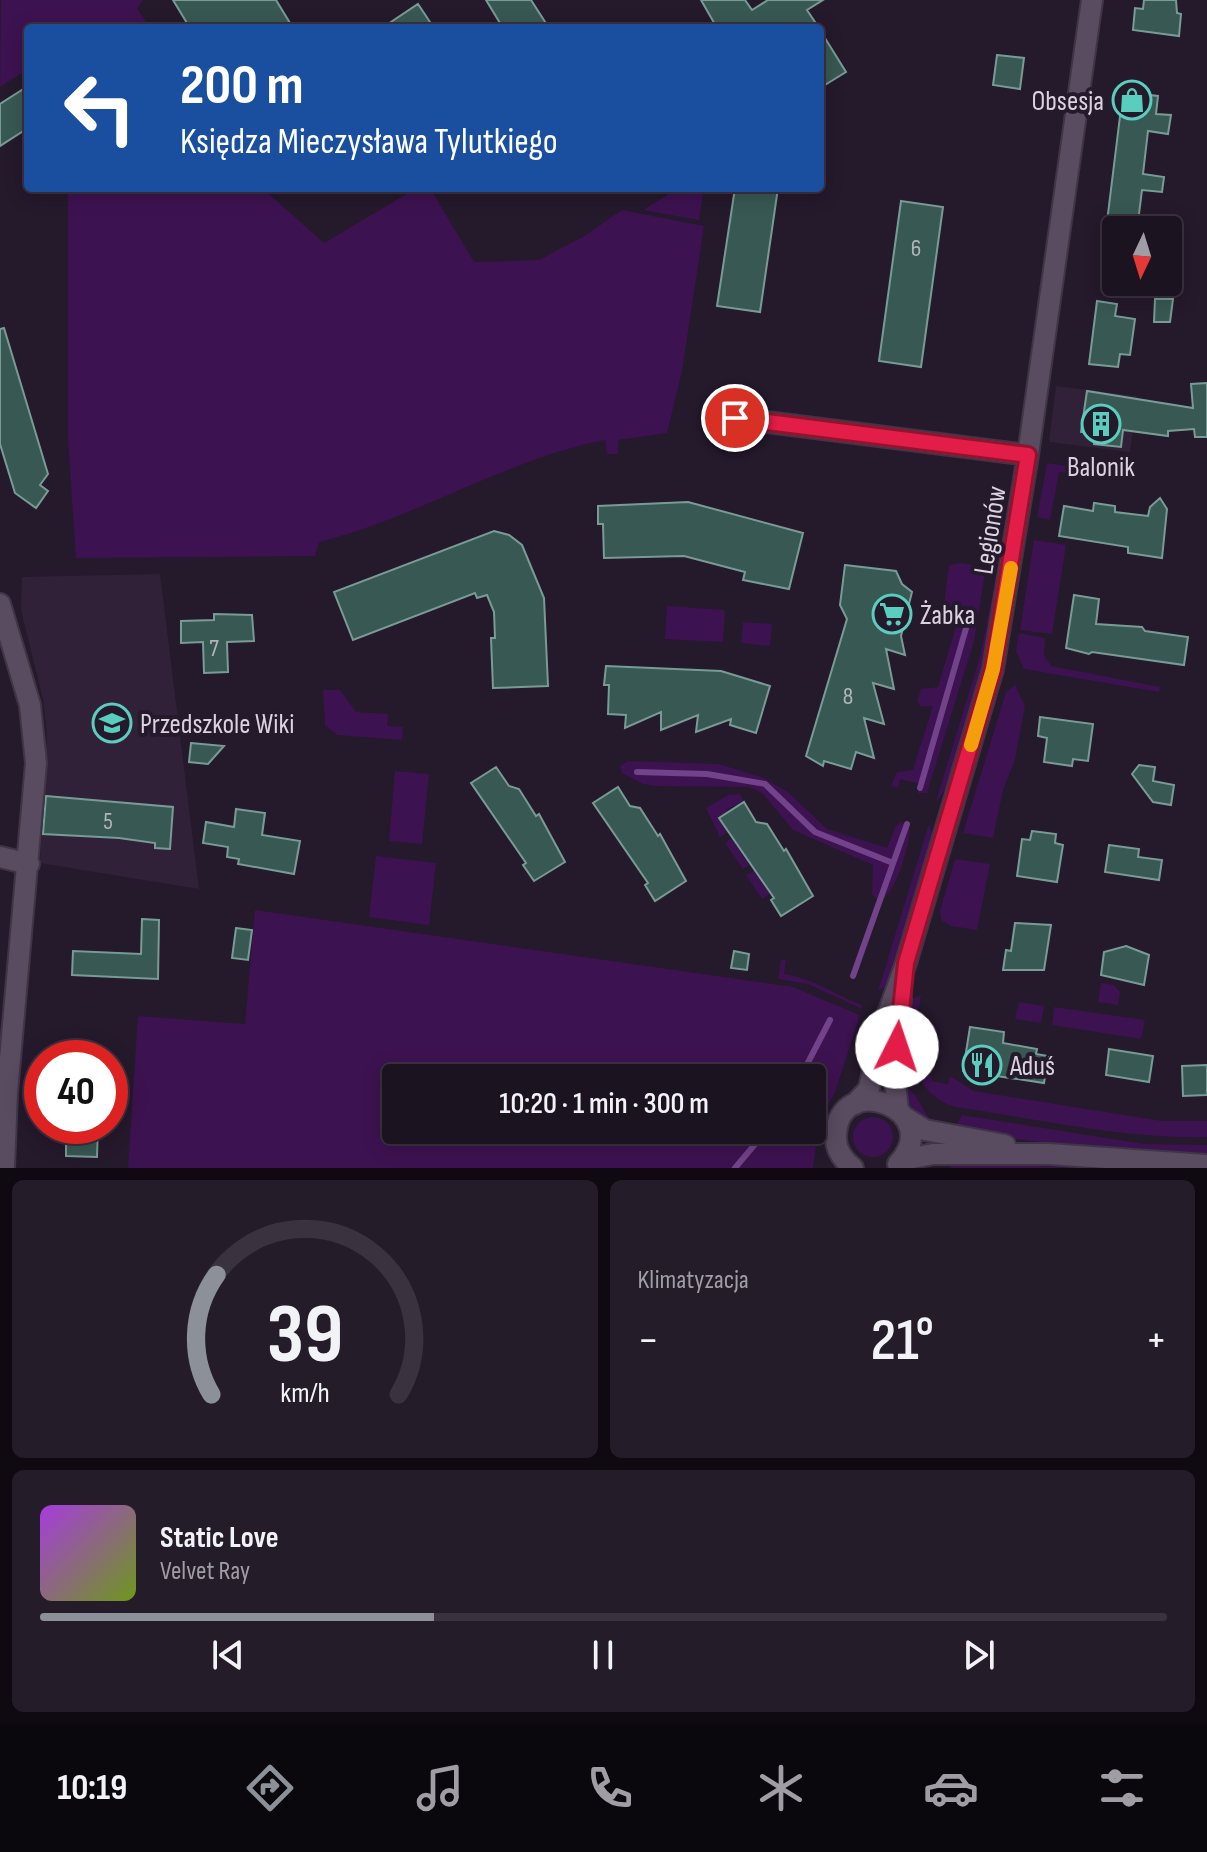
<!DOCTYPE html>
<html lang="pl">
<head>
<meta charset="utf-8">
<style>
	body { margin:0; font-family:"Sofia Sans Condensed",sans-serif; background:#251c2a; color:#f1f3f6; height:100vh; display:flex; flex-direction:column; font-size:30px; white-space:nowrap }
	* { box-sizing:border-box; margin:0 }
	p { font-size:26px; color:#a09ea5 }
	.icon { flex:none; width:44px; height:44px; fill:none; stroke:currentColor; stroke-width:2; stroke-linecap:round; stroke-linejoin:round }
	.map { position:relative; height:1168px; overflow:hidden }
	.sheet { display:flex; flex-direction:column; gap:12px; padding:12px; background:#0f0a12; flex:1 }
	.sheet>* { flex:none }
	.banner { position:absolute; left:24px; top:24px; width:800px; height:168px; border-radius:8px; box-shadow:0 4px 20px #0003,0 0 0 2px #3a323f; background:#1a4fa0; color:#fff; overflow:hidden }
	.needle { width:52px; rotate:184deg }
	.fabs { position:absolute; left:1102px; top:216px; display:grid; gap:16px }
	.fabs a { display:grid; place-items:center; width:80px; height:80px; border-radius:8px; background:#1c1321; box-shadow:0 4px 20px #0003,0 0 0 2px #3a323f; font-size:40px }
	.speed { position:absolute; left:24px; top:1040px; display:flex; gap:16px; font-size:40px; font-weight:700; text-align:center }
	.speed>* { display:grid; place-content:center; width:104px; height:104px; border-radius:50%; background:#1c1321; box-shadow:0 4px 20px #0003,0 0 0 2px #3a323f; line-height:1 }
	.speed .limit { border:12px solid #d22; background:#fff; color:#111 }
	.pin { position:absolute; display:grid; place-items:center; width:68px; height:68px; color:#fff; margin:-34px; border:4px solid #fff; border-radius:50%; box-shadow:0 2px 8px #0007 }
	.me { position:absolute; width:88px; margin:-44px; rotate:4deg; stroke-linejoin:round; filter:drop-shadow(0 0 6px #0008) }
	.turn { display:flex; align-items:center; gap:28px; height:168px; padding:0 24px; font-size:36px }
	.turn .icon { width:104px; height:104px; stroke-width:2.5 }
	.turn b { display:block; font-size:56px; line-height:68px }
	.big { font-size:60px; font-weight:600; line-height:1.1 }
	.sheet .card { flex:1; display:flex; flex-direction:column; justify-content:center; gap:12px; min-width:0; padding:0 28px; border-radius:12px; background:#251c2a }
	.sheet .dial { align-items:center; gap:0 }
	.dial svg { height:208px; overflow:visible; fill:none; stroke:#3a323f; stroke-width:7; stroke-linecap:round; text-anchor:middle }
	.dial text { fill:#f1f3f6; stroke:none }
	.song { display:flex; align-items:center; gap:24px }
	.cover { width:96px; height:96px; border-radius:12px; background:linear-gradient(135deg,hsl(280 70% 55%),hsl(80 70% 35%)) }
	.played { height:8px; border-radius:4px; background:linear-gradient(90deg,#8c9099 35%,#3a323f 35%) }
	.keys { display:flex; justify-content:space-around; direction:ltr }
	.heat { display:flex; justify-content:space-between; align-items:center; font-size:44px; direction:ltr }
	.sheet .tiles { flex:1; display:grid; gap:12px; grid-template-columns:1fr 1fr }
	.card:last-child { grid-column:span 2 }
	.trip { position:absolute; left:382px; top:1064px; width:444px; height:80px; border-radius:8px; background:#1c1321; box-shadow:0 4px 20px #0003,0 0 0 2px #3a323f; font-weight:600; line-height:80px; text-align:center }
	.dock { display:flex; height:128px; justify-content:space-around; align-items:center; background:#0b080d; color:#a09ea5 }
	.dock .icon { width:56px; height:56px }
	.dock .current { color:#8c9099 }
	.dock b { font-size:36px; color:#f1f3f6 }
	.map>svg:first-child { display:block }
	.built { fill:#302138 }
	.green { fill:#3d1250; fill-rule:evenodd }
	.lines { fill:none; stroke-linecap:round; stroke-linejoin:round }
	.stream { stroke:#72438a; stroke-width:6 }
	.building { fill:#385853; stroke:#799b95; stroke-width:2 }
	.minor-casing { stroke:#3f3545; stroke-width:24 }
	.minor { stroke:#594b60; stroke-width:20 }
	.route-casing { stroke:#92132f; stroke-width:20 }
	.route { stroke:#e11d48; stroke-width:14 }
	.slow { stroke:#f59e0b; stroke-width:14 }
	.labels { text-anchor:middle; stroke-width:8; stroke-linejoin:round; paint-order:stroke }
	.number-label { font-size:24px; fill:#b2b4bc }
	.poi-label { font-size:28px; fill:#dad2df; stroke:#25192c; text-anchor:start }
	.street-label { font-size:28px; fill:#dad2df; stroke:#25192c }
</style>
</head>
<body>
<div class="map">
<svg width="1207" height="1168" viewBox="0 0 1207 1168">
	<rect width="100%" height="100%" fill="#25192c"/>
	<!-- built -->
	<path class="built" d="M1056,386L1137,396L1130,452L1049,442Z
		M160,574L199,889L40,863L47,733L43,699L21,610L22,577Z"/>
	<!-- green -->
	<path class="green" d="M1,0H143L137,8L150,28H28V69L0,87Z
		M68,188H262L324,243L417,188H430L474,262L539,260L586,235L622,210L704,226L682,371L667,433L618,440V454H607L605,440C506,459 417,518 319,542L315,556L76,558L68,440Z
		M679,188H704L699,220L643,210Z
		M1047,463L1074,467L1073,474L1059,472L1050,520L1037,517Z
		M1034,540L1066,545L1052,634L1020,630Z
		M960,563L986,567L974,641L927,793H918L920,784L900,779L898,788L891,786L897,772L913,770L933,706H920L917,701L921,689L938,687L957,623L946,624L942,619L949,565Z
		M997,588C991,622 959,787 936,801L980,657L993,591Z
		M667,606L725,610L723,642L665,639Z
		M743,622L772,624L770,646L741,643Z
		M1019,633L1045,638L1044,655L1051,666L1160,687L1159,692L1024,669L1016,651Z
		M1015,685L1025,706L1015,759L1003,790L993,838L963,833L1006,692Z
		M323,690H340L356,712L388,714L387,726L403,727L402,740L337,735L325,725Z
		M628,761L719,764L764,778L789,793L827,829L887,848L896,826L901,822L910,828C909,848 897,892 879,902L872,894L873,865L793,830L763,794L750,787L657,786L643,784L622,773L620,766Z
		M395,771L429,774L422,844L389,841Z
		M740,794L744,802L727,809L728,812L719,818L728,832L720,837L706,808L728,795Z
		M929,824L933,836L887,985L878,991Z
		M732,838L749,865L743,869L725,843Z
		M376,856L436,863L429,925L369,917Z
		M955,859L990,864L977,930L951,926L941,920L940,911Z
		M756,870L771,893L762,899L746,875Z
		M255,910L793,987L860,1015L835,1092L819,1122L813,1168H128L138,1016L245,1024ZM812,1078V1130H396V1078Z
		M781,960H786L784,974C814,979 834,994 862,1005V1009L808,984L778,979Z
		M1101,983L1114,985L1120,992L1118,1005L1098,1002Z
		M921,995L909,1055L903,1060L910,1000Z
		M1019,1002L1044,1006L1041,1023L1015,1019Z
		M1054,1007L1145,1020L1141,1039L1052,1025Z
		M918,1052L922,1053L918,1074L931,1076L932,1081L948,1084L950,1076L974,1091L1162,1121H1207V1137C1122,1139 1039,1119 955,1107C930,1099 913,1079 918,1052Z
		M900,1080L915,1095L934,1127L908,1109Z
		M962,1115L1144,1144L1207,1145V1154C1122,1154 1038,1144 954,1129Z
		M853 1137a20 20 0 1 1 40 0a20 20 0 1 1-40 0Z
		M950,1162L1078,1168H951Z"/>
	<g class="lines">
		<!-- stream -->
		<path class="stream" d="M637,772L707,774L765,784L815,832L893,863
			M920,788L971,611
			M853,976L907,824
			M800,1078L830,1020
			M735,1168L767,1130"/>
	</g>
	<!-- building -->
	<path class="building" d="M173,0H276L290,23L282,28H190Z
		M486,0H531L549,28H503Z
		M701,0H745L752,10L768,0H823L807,10L819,28H717Z
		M1144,0H1176L1177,13L1181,14L1179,36L1133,30L1135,8L1143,9Z
		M418,4L434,28H382Z
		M820,30L846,72L820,88Z
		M997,55L1024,58L1020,89L993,85Z
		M28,86V128L0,146V104Z
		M1123,92L1158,96L1156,114L1171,115L1168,134L1148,131L1143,174L1164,177L1162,192L1142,190L1137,230H1106Z
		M735,188H778L760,312L717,306Z
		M901,201L943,207L921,367L879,361Z
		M1155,299H1173L1170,322H1154Z
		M1097,301L1117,304L1115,316L1135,319L1130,355L1120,354L1118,367L1089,364Z
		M4,328L48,474L40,485L48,491L36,508L15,493L0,444V329Z
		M1207,383V437H1195L1194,429L1168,431V436L1123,430L1121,447L1094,444L1095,434L1081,432L1087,391L1193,408L1191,384Z
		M1160,498L1167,509L1162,558L1128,553V547L1059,536L1064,506L1093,511L1094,503L1115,506V512L1148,516L1150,507Z
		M688,502L803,533L789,589L743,580L745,572L684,556L604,558L603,524H598V506Z
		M494,531L509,535L522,545L544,598L548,686L493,688L491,638H495L494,612L487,595L477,598L475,593L353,640L334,592Z
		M845,565L896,571L902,584L912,592L901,636L905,655L886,649L894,689L873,683L884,724L864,718L874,758L856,752L851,769L824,761L823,766L806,756L847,619L840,605Z
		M1074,595L1099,599L1096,624L1142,627L1145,631L1188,637L1184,665L1092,652L1089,654L1066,648Z
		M214,614L252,615L254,641L227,642L228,672L204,673L203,642L181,643V621L214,620Z
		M606,666L721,671L770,686L756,733L730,725L731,719L696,732L698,715L661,730V712L625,728L626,715L608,714L609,685H604Z
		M1040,717L1093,724L1088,761L1073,759L1072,766L1044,762L1047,738L1038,736Z
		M191,743L224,746L208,764L189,762Z
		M1139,765L1155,767L1153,781L1174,785L1171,805L1153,802L1132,774Z
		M496,767L509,786L519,789L536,816L539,814L565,862L534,881L523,865L526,863L471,783Z
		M618,787L630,806L640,808L658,836L660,834L686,881L655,901L645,885L648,883L593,803Z
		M46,796L173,807L170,849L155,848V843L119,838L43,834Z
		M744,802L756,822L767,824L784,851L786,849L813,896L781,916L771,900L774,898L719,818Z
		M236,809L265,813L262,835L300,841L294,874L238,864L239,859L227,857L228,847L203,843L206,822L234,827Z
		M1032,831L1056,834L1055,843L1063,845L1057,882L1017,876L1022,839L1030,840Z
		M1109,845L1139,849L1138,857L1162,860L1159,880L1105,872Z
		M142,919L159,920L158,979L72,975L73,951L141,954Z
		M1015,923L1051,925L1044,970H1003L1006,950L1011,951Z
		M236,928L252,930L248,960L232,958Z
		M1126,946L1149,955L1144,985L1101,975L1104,952Z
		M734,951L749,954L747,970L731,968Z
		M970,1027L1004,1032L1003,1043L1037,1049L1036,1054L1048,1056L1044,1083L963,1071Z
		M1109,1049L1153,1056L1149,1082L1106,1075Z
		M1207,1065V1095L1183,1096L1182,1066Z
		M66,1126H98L97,1157L66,1156Z"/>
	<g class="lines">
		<!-- minor casing -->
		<g class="minor-casing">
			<path id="minor" d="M735,418L1028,455
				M0,604L30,705L36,763L7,1093L4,1168
				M0,857L29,864
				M855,1104L869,1089L880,1036L906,963L993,669L1028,455L1092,0
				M898,1110L894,1074L901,999
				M904,1117L925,1130L1005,1145
				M902,1160L933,1154H1049L1207,1165
				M853,1168C843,1160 835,1150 836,1136C838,1068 948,1110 898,1164"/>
		</g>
		<!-- minor -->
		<use href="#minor" class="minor"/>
	</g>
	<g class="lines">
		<!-- route casing -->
		<g class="route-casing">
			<path id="route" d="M735,418L1028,455L993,669L906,963L897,1047"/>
		</g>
		<!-- route -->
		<use href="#route" class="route"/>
		<!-- slow -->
		<path class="slow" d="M971,745L993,669L1011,568"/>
	</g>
	<!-- icons -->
	<defs>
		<g id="shop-ring" transform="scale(2)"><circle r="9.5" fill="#25192c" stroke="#59cebe" stroke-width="1.5"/><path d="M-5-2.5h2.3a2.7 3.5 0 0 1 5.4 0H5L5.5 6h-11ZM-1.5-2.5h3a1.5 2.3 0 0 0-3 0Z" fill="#59cebe"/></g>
		<g id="building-ring" transform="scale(2)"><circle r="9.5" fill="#25192c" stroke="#59cebe" stroke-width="1.5"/><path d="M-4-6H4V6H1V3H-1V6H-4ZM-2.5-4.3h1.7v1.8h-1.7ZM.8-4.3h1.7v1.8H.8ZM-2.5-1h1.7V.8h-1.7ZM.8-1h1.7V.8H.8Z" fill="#59cebe"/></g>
		<g id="supermarket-ring" transform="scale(2)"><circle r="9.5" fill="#25192c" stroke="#59cebe" stroke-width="1.5"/><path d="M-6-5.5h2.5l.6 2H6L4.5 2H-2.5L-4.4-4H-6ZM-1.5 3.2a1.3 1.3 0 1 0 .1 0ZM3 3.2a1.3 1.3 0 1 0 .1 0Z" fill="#59cebe"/></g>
		<g id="school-ring" transform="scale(2)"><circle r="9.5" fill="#25192c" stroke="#59cebe" stroke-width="1.5"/><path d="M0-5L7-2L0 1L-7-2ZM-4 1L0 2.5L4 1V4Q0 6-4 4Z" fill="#59cebe"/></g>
		<g id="restaurant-ring" transform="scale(2)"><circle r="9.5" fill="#25192c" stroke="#59cebe" stroke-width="1.5"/><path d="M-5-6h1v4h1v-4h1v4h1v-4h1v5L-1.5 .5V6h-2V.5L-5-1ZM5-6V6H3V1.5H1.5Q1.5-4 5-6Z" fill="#59cebe"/></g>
	</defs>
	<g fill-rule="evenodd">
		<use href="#shop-ring" x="1132" y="100"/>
		<use href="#building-ring" x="1101" y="424"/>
		<use href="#supermarket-ring" x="892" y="614"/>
		<use href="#school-ring" x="112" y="723"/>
		<use href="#restaurant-ring" x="982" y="1065"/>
	</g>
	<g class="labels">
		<!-- number labels -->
		<g class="number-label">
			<text x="916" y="256">6</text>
			<text x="214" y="656">7</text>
			<text x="848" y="704">8</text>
			<text x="108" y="829">5</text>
		</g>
		<!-- poi labels -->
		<g class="poi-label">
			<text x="1104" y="110" text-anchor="end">Obsesja</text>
			<text x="1101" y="476" text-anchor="middle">Balonik</text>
			<text x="920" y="624">Żabka</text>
			<text x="140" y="733">Przedszkole Wiki</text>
			<text x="1010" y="1075">Aduś</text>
		</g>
		<!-- street labels -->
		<g class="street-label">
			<text transform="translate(989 530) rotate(-81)" y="10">Legionów</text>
		</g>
	</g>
</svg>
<div class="fabs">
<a><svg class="needle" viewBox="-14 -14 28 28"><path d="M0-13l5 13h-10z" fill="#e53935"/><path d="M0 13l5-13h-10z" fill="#a09ea5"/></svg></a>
</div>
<div class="speed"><div class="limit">40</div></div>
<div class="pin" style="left:735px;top:418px;background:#d93025"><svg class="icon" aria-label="arrive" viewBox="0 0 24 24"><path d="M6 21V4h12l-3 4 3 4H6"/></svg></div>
<svg class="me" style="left:897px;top:1047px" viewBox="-20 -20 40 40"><circle r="19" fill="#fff"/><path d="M0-13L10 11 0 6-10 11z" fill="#e11d48"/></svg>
<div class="trip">10:20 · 1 min · 300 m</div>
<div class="banner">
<div class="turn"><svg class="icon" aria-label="left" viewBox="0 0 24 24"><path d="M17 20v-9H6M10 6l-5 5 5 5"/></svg><div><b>200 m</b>Księdza Mieczysława Tylutkiego</div></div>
</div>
</div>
<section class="sheet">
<div class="tiles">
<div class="card dial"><svg viewBox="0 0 100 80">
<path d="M14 69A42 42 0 1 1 86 69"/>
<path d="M14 69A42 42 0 0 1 16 23" stroke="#8c9099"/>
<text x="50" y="56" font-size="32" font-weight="700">39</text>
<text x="50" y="72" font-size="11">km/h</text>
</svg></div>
<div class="card"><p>Klimatyzacja</p>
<div class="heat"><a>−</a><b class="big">21°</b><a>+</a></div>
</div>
<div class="card">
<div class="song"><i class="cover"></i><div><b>Static Love</b><p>Velvet Ray</p></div></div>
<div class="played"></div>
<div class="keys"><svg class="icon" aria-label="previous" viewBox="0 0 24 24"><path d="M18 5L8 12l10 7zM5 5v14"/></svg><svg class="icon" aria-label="pause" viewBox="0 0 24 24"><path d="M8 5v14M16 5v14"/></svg><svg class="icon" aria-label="next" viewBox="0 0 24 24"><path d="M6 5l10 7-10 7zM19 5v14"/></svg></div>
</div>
</div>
</section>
<nav class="dock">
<b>10:19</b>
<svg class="icon current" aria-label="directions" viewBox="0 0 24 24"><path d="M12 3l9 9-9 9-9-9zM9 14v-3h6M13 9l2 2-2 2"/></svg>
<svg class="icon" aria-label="music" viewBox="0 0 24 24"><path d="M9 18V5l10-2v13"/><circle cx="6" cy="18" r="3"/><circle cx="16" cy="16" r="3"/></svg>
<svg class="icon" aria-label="phone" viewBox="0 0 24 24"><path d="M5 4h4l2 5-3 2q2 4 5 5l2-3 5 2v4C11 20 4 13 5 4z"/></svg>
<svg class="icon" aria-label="climate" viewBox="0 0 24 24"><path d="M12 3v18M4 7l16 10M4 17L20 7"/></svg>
<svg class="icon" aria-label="car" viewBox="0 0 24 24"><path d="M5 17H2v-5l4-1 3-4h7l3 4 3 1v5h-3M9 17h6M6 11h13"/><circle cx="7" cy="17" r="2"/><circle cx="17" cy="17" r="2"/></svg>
<svg class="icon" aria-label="filters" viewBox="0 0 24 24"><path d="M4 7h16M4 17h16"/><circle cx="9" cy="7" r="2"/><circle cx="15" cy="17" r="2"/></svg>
</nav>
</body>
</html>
